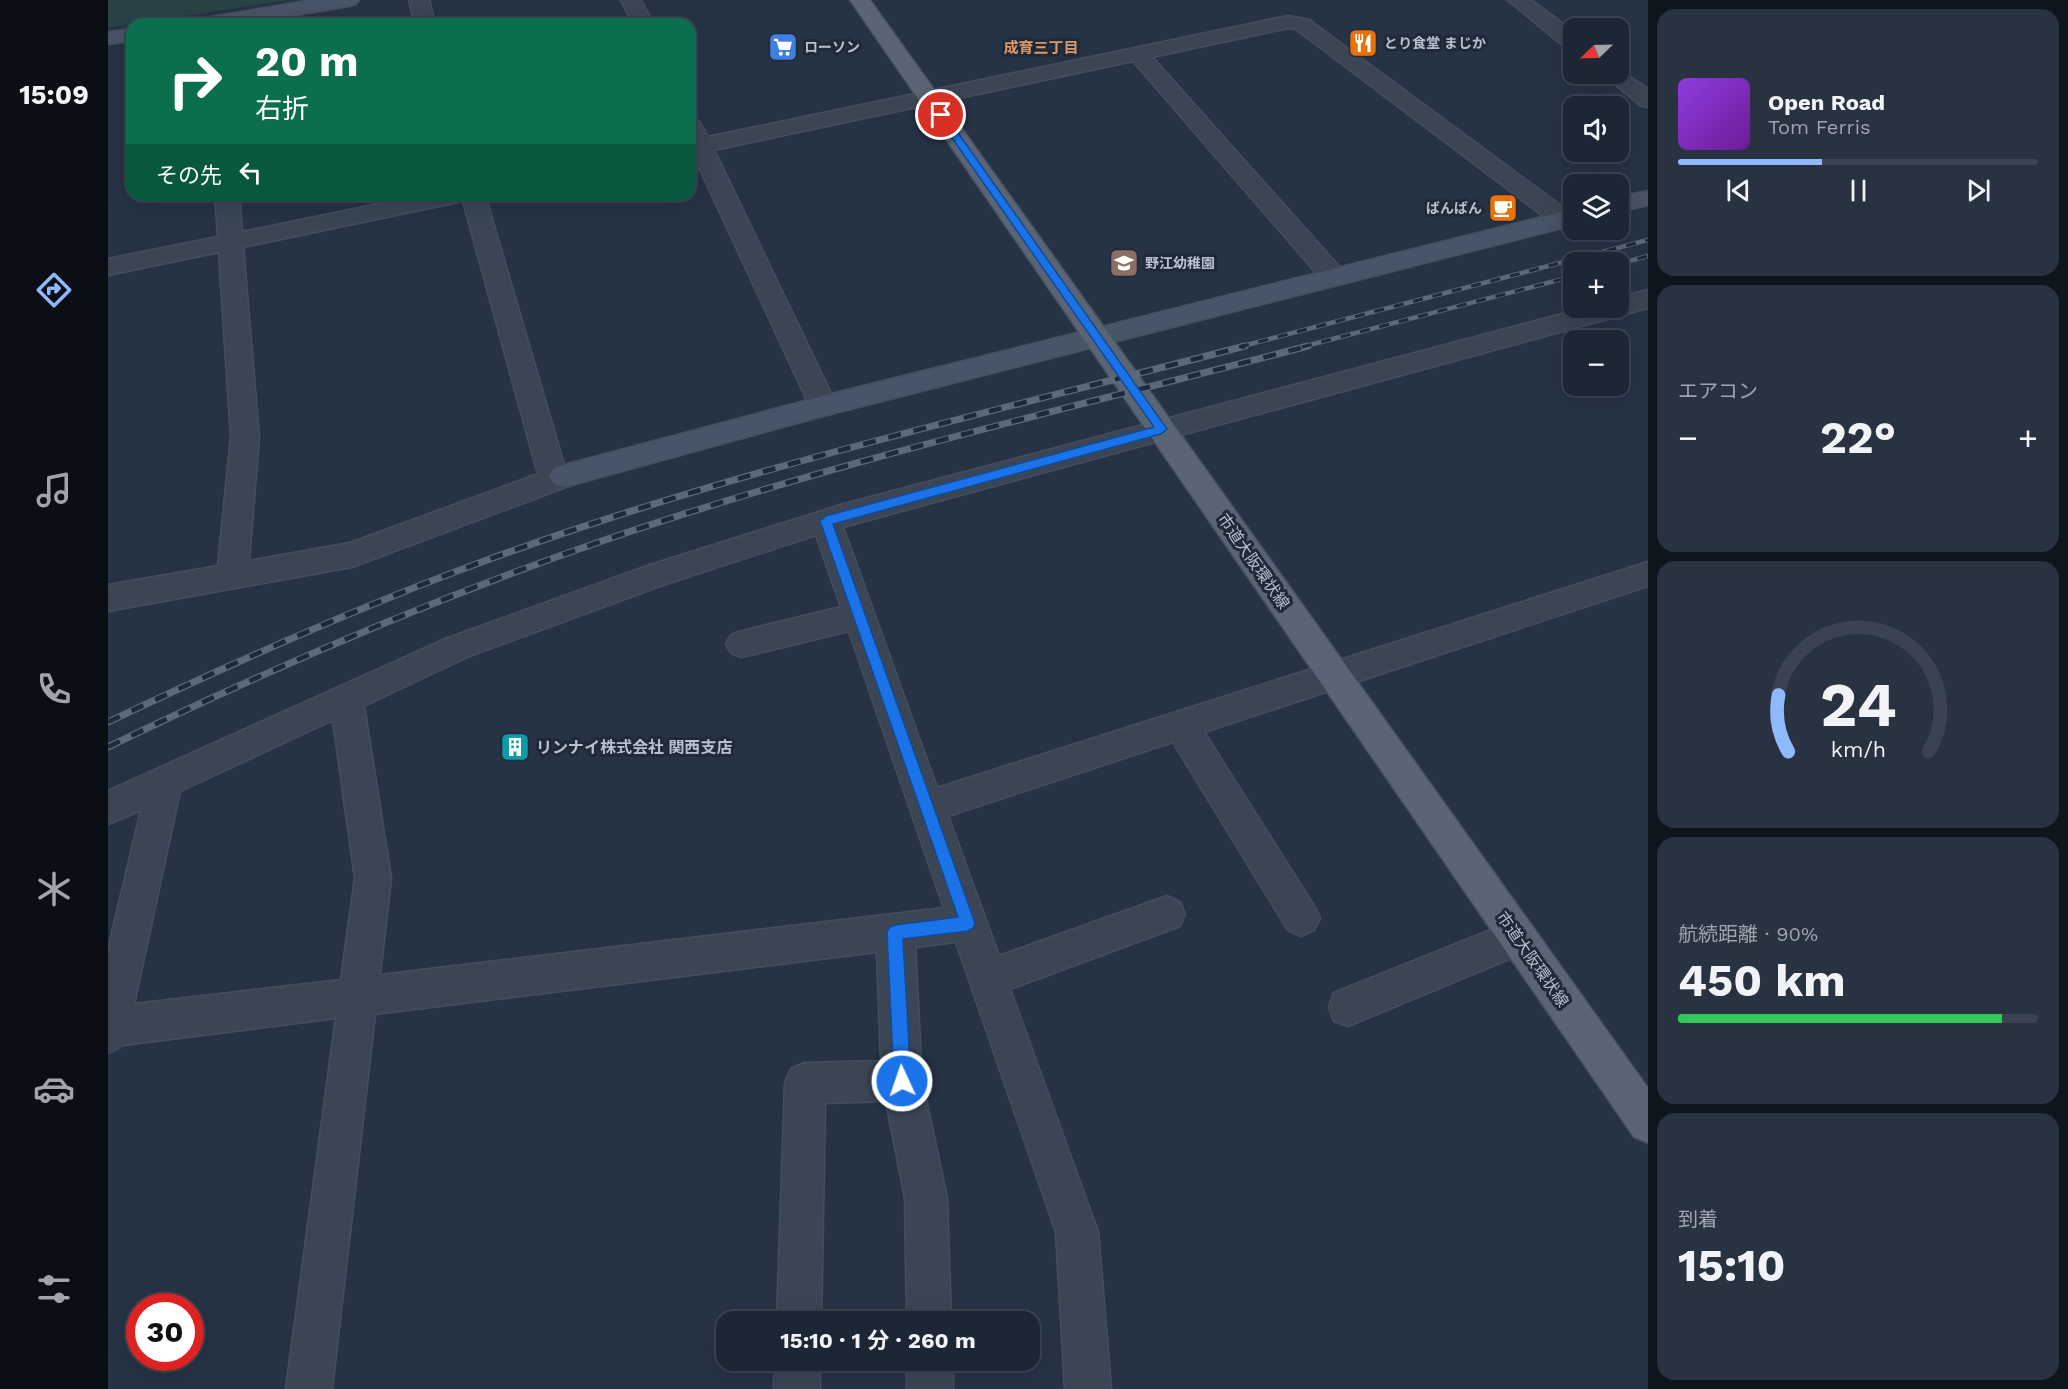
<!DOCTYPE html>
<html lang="ja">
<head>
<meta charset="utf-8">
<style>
	body { margin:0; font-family:"Work Sans","Noto Sans JP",sans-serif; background:#293240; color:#f1f3f6; height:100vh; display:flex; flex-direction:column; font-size:22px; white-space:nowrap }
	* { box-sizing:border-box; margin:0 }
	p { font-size:20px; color:#a0a5ac }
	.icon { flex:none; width:33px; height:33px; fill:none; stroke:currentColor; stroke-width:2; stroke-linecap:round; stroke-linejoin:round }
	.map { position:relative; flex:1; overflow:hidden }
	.panel { display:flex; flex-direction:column; gap:9px; padding:9px; background:#0f151d; width:420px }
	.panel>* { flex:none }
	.top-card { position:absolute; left:18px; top:18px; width:570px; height:183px; border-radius:18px; box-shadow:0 6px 24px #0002,0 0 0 2px #3a434f; background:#0b6e4f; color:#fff; overflow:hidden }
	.needle { width:39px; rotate:247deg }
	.tools { position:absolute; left:1455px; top:18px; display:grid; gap:12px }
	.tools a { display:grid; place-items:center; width:66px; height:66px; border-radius:12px; background:#1c2634; box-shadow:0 6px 24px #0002,0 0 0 2px #3a434f; font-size:30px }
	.speed { position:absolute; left:18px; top:1293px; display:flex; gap:12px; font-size:30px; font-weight:700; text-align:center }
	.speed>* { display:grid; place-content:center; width:78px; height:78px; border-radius:50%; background:#1c2634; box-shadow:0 6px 24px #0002,0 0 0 2px #3a434f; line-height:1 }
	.speed .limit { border:9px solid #d22; background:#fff; color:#111 }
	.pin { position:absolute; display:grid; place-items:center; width:51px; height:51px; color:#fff; margin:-26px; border:3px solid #fff; border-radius:50%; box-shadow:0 2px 6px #0007 }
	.me { position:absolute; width:66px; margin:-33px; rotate:357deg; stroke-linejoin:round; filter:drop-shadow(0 0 4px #0008) }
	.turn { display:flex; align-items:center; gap:21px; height:126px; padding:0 30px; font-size:27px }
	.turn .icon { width:78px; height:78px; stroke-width:2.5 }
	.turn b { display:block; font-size:42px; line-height:51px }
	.then { display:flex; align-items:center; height:57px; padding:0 30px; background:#0003; gap:12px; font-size:22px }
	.big { font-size:45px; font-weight:700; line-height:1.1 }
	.panel .card { flex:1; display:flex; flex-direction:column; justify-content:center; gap:9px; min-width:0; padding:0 21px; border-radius:18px; background:#293240 }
	.panel .dial { align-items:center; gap:0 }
	.dial svg { height:156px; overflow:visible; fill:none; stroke:#3a434f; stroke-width:7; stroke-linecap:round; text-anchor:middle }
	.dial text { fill:#f1f3f6; stroke:none }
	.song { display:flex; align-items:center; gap:18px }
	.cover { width:72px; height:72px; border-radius:9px; background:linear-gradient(135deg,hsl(270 70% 55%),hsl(280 70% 35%)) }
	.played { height:6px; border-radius:3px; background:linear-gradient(90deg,#8eb9fd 40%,#3a434f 40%) }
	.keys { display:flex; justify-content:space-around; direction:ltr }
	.heat { display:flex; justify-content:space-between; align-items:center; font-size:33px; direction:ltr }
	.charge { height:9px; border-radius:4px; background:linear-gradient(90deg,#34c759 90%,#3a434f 0) }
	.trip { position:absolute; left:608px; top:1311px; width:324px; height:60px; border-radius:18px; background:#1c2634; box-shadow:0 6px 24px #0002,0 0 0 2px #3a434f; font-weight:700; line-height:60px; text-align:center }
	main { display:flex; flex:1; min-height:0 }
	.menu { display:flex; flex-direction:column; width:108px; justify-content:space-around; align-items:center; background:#0b0f15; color:#a0a5ac }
	.menu .icon { width:42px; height:42px }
	.menu .on { color:#8eb9fd }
	.menu b { font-size:27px; color:#f1f3f6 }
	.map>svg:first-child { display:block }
	.green { fill:#284245 }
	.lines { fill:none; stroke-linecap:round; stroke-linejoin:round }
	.street-casing { stroke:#444e5d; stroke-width:3 }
	.secondary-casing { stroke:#444e5d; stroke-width:3 }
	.primary-casing { stroke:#444e5d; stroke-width:3 }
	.street { fill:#3b4554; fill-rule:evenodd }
	.secondary { fill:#485467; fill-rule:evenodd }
	.primary { fill:#596474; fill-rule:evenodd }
	.rail-far1-casing { stroke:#5c697b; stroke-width:4.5 }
	.rail-casing { stroke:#5c697b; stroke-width:7 }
	.rail-far1 { stroke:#1f2a39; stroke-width:3; stroke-dasharray:10; stroke-linecap:butt }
	.rail { stroke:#1f2a39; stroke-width:4.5; stroke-dasharray:13; stroke-linecap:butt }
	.route { fill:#1a73e8; stroke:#114b97; stroke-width:1.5 }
	.labels { text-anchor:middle; stroke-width:6; stroke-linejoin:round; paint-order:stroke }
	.far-poi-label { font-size:14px; font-weight:bold; fill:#b8c0cd; stroke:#1f2a39; text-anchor:start }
	.far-neighbourhood-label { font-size:15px; font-weight:bold; fill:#db9865; stroke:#1f2a39 }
	.street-label { font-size:16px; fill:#b8c0cd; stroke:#1f2a39 }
	.poi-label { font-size:16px; font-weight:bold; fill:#b8c0cd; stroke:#1f2a39; text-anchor:start }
</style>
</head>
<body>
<main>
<nav class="menu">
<b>15:09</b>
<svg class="icon on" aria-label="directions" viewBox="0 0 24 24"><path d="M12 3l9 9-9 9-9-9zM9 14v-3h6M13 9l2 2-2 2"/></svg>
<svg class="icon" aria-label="music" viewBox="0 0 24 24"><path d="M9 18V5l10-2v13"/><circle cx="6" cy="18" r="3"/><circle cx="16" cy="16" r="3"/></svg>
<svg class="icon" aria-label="phone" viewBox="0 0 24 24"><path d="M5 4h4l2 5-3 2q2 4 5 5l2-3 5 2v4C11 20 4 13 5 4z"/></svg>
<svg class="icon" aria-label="climate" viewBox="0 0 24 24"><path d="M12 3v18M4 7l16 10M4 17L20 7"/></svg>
<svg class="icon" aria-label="car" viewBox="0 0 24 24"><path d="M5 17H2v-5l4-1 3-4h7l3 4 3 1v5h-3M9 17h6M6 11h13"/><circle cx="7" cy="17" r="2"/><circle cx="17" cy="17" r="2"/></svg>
<svg class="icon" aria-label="filters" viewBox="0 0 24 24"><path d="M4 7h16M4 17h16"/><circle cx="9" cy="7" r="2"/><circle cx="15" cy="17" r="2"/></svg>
</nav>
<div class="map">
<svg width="1540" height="1389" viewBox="0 0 1540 1389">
	<rect width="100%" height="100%" fill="#263345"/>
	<!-- green -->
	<path class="green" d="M0,0H181L0,28Z"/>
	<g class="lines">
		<!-- street casing -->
		<g class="street-casing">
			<path id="street" d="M301,0H321L327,24H307Z
				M513,0H533L545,24H525Z
				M1400,0H1423L1466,32V49L1458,48Z
				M1180,16L1201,20L1464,214V224L1455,227L1446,224L1188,29L1180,28L1044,57L1235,271L1239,277L1235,283L1226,285L1217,283L1025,61L606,150L729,406L725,413L715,416L705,413L585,154L582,155V119L591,121L600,137Z
				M1510,69L1540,89V107L1532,105L1495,74H1510Z
				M107,195H131L134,232L315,195H377L456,465L466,468L471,476L466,484L244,567L0,611V585L110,566L123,437L111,252L0,275V259L110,237ZM355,201L430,474L242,543L141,561L151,437L135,247Z
				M1540,290V308L735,527L829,788L1540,562V586L1096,732L1206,906L1212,918L1206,930L1193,936L1180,930L1065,742L840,816L891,956L1059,896L1072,902L1077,914L1072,926L902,989L990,1232L1003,1389H957L948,1232L848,942L807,947L814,1081L839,1198L843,1322H799L797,1198L778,1101L717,1103L713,1322H669L677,1083L683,1069L697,1063L773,1061L769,952L267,1014L224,1389H178L228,1018L15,1045L0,1053V950L33,810L0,824V791L337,639L542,565L736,504L1477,308H1510V298ZM708,535L733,607L634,631L623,635L618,644L623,653L634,657L741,631L836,908L272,975L283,878L256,706L359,657L552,586ZM225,720L247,878L233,980L26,1004L72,791Z
				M1410,919L1423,924L1429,937L1423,950L1240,1026L1226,1021L1221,1007L1226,993Z
				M667,1360H712V1389H666Z
				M799,1360H845V1389H799Z"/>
		</g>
		<!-- secondary casing -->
		<g class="secondary-casing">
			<path id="secondary" d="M204,0H251L248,4L241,6L134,24H87L90,20L97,18Z
				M24,29V41L0,44V32Z
				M1540,191V205L1510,212V197Z
				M1466,209V225L715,416L456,487L446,484L441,476L446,468L456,465L715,396Z"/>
		</g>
		<!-- primary casing -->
		<g class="primary-casing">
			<path id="primary" d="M742,0H762L1540,1088V1143L1526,1137Z"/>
		</g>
		<!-- street -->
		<use href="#street" class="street"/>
		<!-- secondary -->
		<use href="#secondary" class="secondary"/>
		<!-- primary -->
		<use href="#primary" class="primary"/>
		<!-- rail-far1 casing -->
		<g class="rail-far1-casing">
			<path id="rail-far1" d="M1510,264L1540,256
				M1131,347L1540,240
				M1194,347L1466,276"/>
		</g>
		<!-- rail casing -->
		<g class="rail-casing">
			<path id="rail" d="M0,722C118,666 237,613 360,567C612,473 877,414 1137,346
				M0,747C161,669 325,599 494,541C724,462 964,408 1200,346"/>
		</g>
		<!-- rail-far1 -->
		<use href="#rail-far1" class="rail-far1"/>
		<!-- rail -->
		<use href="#rail" class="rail"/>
	</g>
	<!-- route -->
	<path class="route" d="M830,113H836L1059,429L1053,434L725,524L867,923L865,928L860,931L795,939L803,1081L800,1087L794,1090L788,1087L786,1081L779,932L782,927L787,925L850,917L712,521L718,516L1046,427L828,115Z"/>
	<!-- icons -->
	<defs>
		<g id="restaurant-square" transform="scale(1.5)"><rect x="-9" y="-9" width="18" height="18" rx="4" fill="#e8710a" stroke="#1f2a39"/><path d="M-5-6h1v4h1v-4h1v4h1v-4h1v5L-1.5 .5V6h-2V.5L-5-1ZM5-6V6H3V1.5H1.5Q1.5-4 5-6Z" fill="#fff"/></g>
		<g id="supermarket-square" transform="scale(1.5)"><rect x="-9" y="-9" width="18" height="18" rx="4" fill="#3f7fe0" stroke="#1f2a39"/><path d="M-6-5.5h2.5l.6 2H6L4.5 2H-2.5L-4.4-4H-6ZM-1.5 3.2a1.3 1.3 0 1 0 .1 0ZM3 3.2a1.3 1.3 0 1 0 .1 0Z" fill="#fff"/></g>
		<g id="cafe-square" transform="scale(1.5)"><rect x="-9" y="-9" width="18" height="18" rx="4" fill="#e8710a" stroke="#1f2a39"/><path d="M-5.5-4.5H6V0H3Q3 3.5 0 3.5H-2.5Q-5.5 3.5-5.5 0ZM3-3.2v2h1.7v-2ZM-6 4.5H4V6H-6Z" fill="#fff"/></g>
		<g id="school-square" transform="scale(1.5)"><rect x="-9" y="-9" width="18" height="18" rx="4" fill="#8d6e63" stroke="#1f2a39"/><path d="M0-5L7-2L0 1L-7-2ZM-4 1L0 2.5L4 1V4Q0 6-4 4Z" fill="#fff"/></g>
		<g id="building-square" transform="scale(1.5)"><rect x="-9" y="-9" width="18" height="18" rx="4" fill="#0f9aa8" stroke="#1f2a39"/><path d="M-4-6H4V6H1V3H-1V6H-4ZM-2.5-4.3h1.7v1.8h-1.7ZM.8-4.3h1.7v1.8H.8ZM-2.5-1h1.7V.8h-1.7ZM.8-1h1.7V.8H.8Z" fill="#fff"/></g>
	</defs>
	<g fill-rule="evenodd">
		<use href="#restaurant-square" x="1255" y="43"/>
		<use href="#supermarket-square" x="675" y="47"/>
		<use href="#cafe-square" x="1395" y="208"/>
		<use href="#school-square" x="1016" y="263"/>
		<use href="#building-square" x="407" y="747"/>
	</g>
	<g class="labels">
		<!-- far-poi labels -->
		<g class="far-poi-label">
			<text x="1276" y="48">とり食堂 まじか</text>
			<text x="696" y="52">ローソン</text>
			<text x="1374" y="213" text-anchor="end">ばんばん</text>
			<text x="1037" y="268">野江幼稚園</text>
		</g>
		<!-- far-neighbourhood labels -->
		<g class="far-neighbourhood-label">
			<text x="933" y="53">成育三丁目</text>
		</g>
		<!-- street labels -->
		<g class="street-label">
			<text transform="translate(1146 561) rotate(55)" y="6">市道大阪環状線</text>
			<text transform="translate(1425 959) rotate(55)" y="6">市道大阪環状線</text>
		</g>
		<!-- poi labels -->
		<g class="poi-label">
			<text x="428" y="753">リンナイ株式会社 関西支店</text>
		</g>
	</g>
</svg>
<div class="tools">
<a><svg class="needle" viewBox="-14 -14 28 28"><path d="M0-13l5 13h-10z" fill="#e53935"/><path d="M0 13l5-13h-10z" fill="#a0a5ac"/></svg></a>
<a><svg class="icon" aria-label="sound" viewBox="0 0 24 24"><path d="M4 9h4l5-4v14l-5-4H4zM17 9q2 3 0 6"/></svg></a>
<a><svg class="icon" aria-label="layers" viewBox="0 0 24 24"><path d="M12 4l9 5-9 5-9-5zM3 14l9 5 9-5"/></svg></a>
<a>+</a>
<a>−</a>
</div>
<div class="speed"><div class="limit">30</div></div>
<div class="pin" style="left:833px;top:115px;background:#d93025"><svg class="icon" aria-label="arrive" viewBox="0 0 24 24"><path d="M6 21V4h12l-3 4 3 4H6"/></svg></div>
<svg class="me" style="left:794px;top:1081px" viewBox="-20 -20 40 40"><circle r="17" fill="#1a73e8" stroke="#fff" stroke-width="3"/><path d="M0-11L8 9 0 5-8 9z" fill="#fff"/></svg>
<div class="trip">15:10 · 1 分 · 260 m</div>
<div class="top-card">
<div class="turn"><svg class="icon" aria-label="right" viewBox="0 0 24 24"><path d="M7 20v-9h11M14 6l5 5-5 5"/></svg><div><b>20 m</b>右折</div></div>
<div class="then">その先<svg class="icon" aria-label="left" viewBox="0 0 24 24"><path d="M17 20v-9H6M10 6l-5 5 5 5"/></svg></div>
</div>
</div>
<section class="panel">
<div class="card">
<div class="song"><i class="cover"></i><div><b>Open Road</b><p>Tom Ferris</p></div></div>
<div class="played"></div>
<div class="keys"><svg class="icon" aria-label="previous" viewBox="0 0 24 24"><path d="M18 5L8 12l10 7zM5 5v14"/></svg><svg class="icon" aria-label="pause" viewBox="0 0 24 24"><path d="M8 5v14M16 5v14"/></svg><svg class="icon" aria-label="next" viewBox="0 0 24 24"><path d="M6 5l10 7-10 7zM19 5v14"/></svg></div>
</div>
<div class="card"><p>エアコン</p>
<div class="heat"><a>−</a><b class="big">22°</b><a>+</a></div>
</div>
<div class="card dial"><svg viewBox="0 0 100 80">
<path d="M14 69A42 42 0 1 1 86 69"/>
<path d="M14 69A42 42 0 0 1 9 40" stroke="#8eb9fd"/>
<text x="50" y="56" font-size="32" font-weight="700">24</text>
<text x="50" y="72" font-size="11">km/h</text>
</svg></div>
<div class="card"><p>航続距離 · 90%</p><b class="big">450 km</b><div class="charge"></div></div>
<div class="card"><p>到着</p><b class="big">15:10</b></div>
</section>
</main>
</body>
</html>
